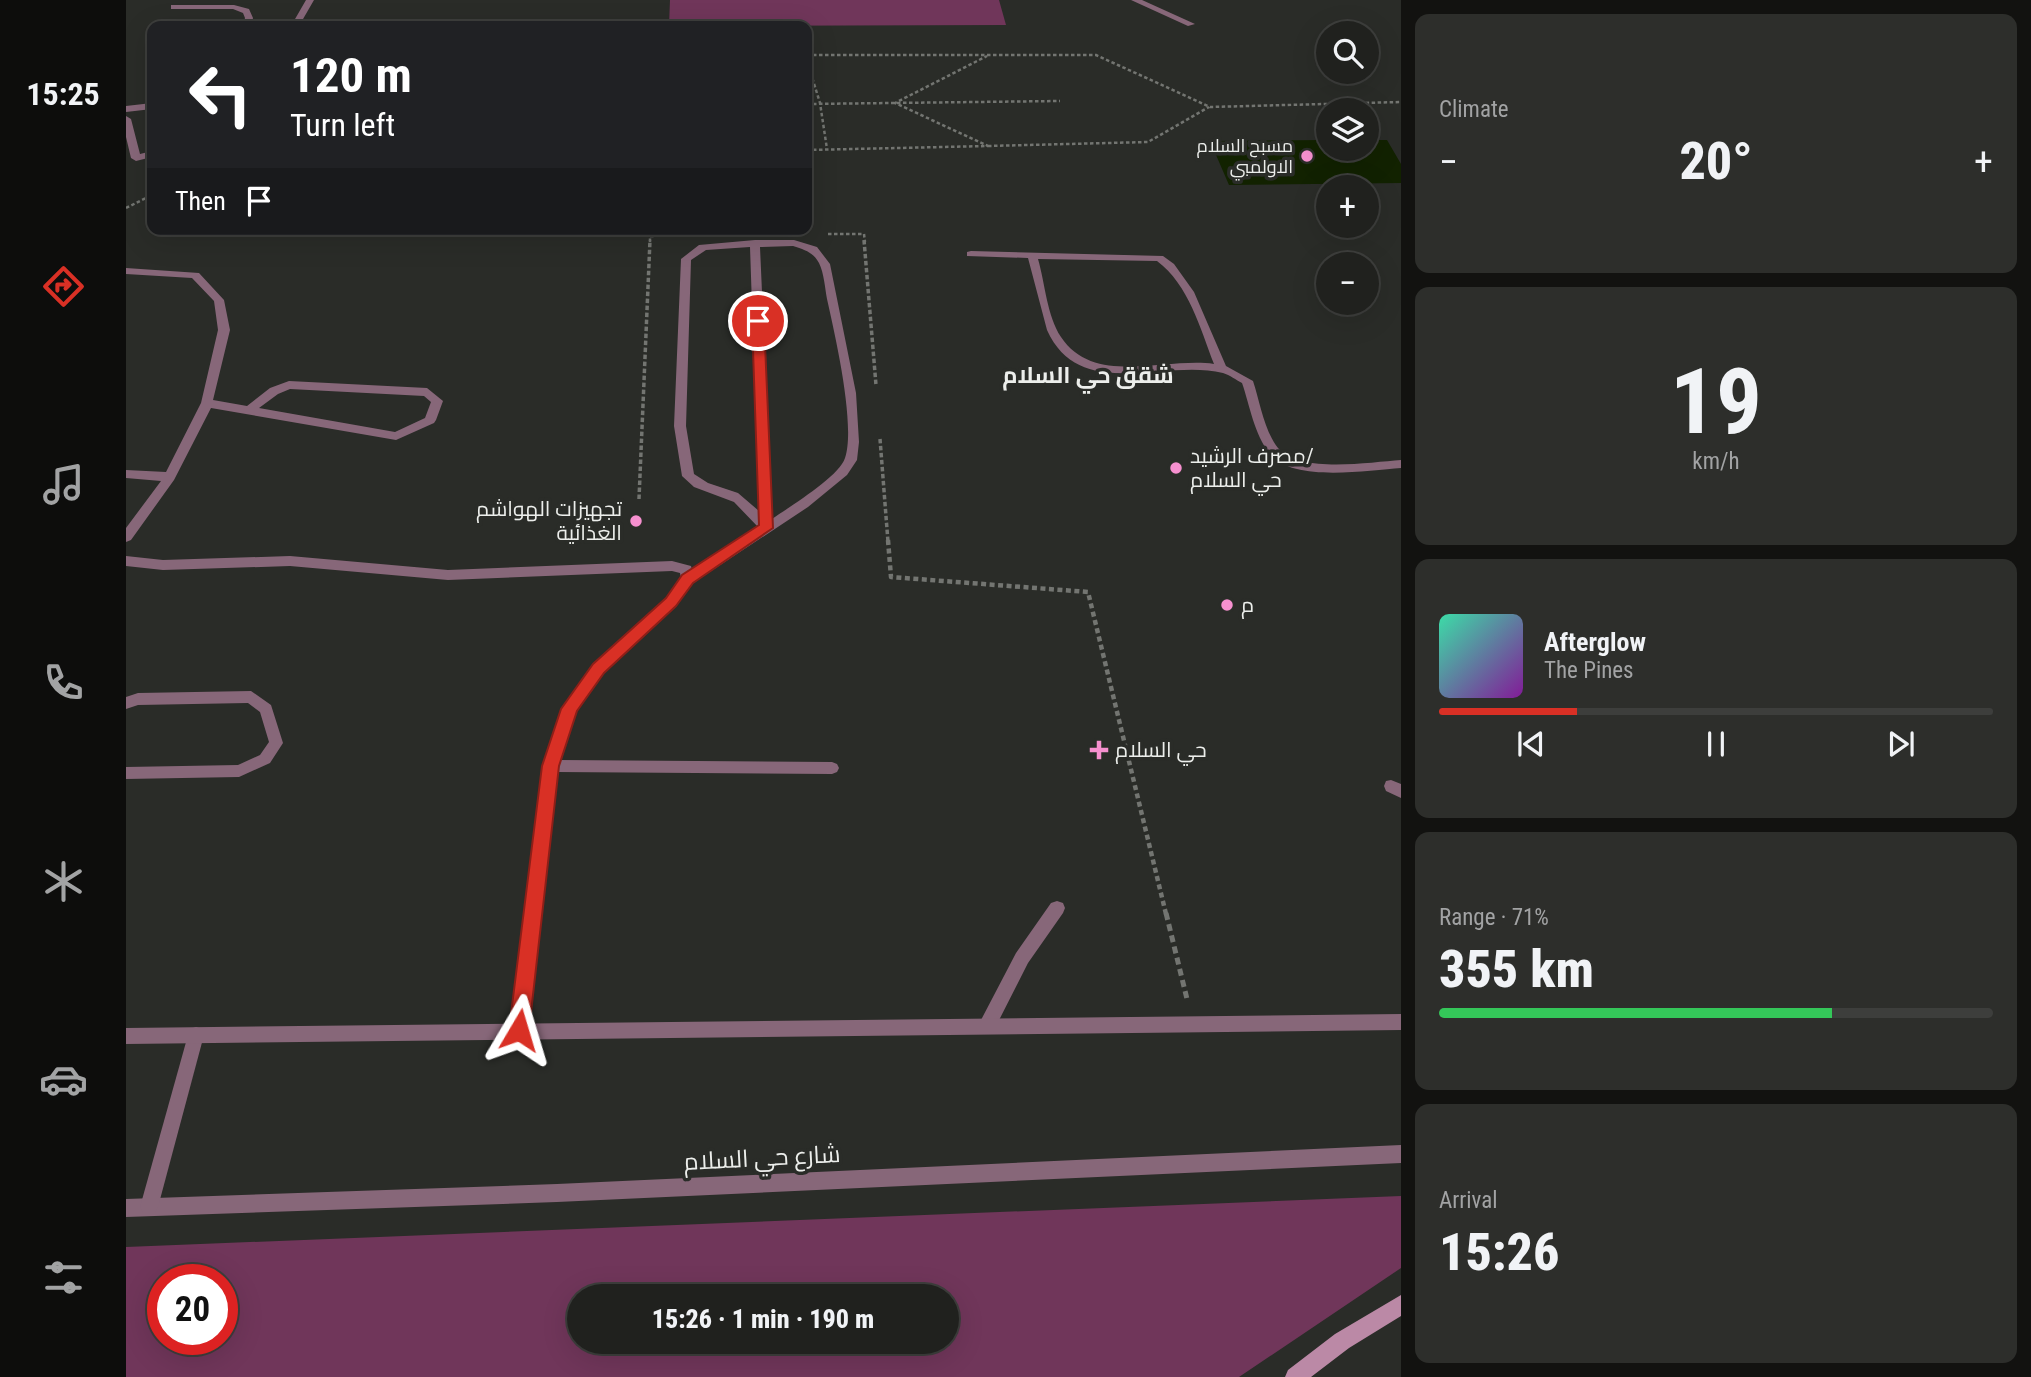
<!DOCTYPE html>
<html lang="en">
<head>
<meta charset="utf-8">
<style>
	body { margin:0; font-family:"Roboto Condensed",Cairo,sans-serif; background:#2d2e2b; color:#f1f3f6; height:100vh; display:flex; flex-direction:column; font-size:26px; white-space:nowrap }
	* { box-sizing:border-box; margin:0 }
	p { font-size:23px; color:#a2a3a4 }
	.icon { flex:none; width:38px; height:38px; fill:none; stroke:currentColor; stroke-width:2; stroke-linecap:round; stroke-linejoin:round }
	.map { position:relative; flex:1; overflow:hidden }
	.side { display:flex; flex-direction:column; gap:14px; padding:14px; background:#121210; width:630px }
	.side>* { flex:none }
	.guide { position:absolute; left:21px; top:21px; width:665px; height:214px; border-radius:14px; box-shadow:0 7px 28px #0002,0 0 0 2px #3d3e3c; background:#202124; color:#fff; overflow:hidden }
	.buttons { position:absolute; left:1190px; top:21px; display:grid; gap:14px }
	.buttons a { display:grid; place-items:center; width:63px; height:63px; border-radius:50%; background:#20211e; box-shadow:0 7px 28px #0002,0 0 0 2px #3d3e3c; font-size:35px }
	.speed { position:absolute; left:21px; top:1264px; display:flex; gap:14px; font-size:35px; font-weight:700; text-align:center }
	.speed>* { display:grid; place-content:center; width:91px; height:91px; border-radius:50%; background:#20211e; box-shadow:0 7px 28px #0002,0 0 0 2px #3d3e3c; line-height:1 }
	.speed .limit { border:10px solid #d22; background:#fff; color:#111 }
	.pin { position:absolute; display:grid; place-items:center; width:60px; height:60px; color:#fff; margin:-30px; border:4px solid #fff; border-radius:50%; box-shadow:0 2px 7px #0007 }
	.me { position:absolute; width:77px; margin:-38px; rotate:7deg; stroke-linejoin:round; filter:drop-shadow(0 0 5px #0008) }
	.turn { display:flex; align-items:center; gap:24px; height:147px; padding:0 28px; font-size:32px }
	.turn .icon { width:91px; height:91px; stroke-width:2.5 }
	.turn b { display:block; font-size:49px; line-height:60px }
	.then { display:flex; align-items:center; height:66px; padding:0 28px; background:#0003; gap:14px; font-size:26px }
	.big { font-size:52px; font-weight:800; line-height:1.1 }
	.side .card { flex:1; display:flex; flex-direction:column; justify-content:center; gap:10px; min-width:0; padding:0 24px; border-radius:14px; background:#2d2e2b }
	.side .dial { align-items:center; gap:0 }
	.dial b { font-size:91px; line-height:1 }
	.song { display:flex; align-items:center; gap:21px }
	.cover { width:84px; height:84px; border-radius:10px; background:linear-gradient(135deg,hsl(160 70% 55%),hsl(290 70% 35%)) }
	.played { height:7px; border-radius:4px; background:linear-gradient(90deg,#d93025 25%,#3d3e3c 25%) }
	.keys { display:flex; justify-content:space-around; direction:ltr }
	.heat { display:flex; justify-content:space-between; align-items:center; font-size:38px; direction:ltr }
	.charge { height:10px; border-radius:5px; background:linear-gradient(90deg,#34c759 71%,#3d3e3c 0) }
	.trip { position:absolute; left:441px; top:1284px; width:392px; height:70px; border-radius:35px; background:#20211e; box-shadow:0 7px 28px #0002,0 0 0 2px #3d3e3c; font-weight:800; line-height:70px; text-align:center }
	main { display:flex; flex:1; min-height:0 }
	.dock { display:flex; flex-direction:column; width:126px; justify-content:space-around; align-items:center; background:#0d0d0c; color:#a2a3a4 }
	.dock .icon { width:49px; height:49px }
	.dock .selected { color:#d93025 }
	.dock b { font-size:32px; color:#f1f3f6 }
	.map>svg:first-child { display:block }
	.green { fill:#70365a; fill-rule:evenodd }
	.water { fill:#122200 }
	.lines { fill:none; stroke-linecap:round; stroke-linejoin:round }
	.path-far3 { stroke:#737571; stroke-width:2.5; stroke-dasharray:3.5 2.5; stroke-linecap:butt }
	.path-far2 { stroke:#737571; stroke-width:3.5; stroke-dasharray:4.5 2.5; stroke-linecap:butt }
	.path-far1 { stroke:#737571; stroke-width:4.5; stroke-dasharray:5 3.5; stroke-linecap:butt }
	.path { stroke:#737571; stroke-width:5; stroke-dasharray:7 4.5; stroke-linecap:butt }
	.service { fill:#876779; fill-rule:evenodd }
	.minor { fill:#876779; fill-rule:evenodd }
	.tertiary { fill:#876779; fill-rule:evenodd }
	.secondary { fill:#bb89a6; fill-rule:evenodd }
	.route { fill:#d93025; stroke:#8d1f18; stroke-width:2 }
	.poi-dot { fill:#f690cf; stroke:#2a2c28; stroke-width:2.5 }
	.labels { text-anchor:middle; stroke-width:7; stroke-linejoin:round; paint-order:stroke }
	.far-poi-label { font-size:18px; fill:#eceeeb; stroke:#2a2c28; text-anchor:end }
	.poi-label { font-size:21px; fill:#eceeeb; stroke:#2a2c28; text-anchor:start }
	.neighbourhood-label { font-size:23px; font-weight:bold; fill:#eceeeb; stroke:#2a2c28 }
	.near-street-label { font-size:24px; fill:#eceeeb; stroke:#2a2c28 }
</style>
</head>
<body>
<main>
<nav class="dock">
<b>15:25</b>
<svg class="icon selected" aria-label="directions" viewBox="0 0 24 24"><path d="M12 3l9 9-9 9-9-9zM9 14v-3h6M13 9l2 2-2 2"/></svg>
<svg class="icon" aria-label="music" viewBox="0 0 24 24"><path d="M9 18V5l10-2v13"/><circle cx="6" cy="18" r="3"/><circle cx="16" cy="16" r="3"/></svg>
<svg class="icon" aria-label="phone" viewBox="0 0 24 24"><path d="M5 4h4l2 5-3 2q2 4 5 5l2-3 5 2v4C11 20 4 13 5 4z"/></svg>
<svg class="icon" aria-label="climate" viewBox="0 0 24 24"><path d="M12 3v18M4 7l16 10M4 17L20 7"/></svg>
<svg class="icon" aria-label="car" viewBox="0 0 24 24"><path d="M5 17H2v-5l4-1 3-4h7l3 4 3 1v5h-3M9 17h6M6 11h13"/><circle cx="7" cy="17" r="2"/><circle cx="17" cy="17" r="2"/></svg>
<svg class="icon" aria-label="filters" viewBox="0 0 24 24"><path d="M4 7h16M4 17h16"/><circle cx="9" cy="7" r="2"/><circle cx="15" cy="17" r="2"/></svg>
</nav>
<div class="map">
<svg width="1275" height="1377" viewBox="0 0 1275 1377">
	<rect width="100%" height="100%" fill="#2a2c28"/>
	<!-- green -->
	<path class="green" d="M544,0H873L880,25L543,26Z
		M1275,1196V1268L1113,1377H0V1247ZM37,1279H96V1339H37ZM453,1297H821V1342H453Z"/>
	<!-- water -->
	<path class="water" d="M1202,140V149H1241V140H1261L1275,164V183L1103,185L1084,141Z"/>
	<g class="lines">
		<!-- path-far3 -->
		<path class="path-far3" d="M681,55H970L1084,107L1275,102
			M681,61L694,103L701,149
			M681,104L934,101
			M862,146L1022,142L1083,107
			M681,150L862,146L769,103L861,56
			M0,208L26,195
			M702,234H738L739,242
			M524,242V236L554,235"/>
		<!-- path-far2 -->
		<path class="path-far2" d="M738,240L750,385
			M754,439L762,542
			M513,499L524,240"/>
		<!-- path-far1 -->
		<path class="path-far1" d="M762,540L765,577L962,592L1040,914"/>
		<!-- path -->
		<path class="path" d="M1040,913L1061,999"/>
		<!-- service -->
		<path class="service" d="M180,0H188L173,26H165Z
			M1005,0H1016L1069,24L1062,26Z
			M45,5H108L123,9L127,18L125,26H117L119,18L117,13L107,9H45Z
			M26,103V109L0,112V106Z
			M0,116L5,119L14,154L26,151V157L10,161L5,158L0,137Z
			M629,240H668L691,247L704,264L730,393L733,442L731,460L721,475L682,507L567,583L550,606L478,672L450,711L433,760L706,762L711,764L713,768L711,772L706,774L431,772L401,1030L399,1036L393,1038L387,1036L385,1030L417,766L437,709L468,664L540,598L555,578L554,573L546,571L322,580L164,566L37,570L0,566V556L37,560L164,556L322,570L546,561L565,566L566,570L633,528L608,502L568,487L556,476L548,426L555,259L573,245ZM667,246C679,250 687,252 693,263C698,273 699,288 701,299C709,335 730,425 719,458C713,477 663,507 646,519L634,247ZM624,247L633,511L612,493L582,483L568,474L560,426L565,260L580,250Z
			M845,251L1037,256L1048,264L1068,292L1100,366L1127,381C1134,402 1138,430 1152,448C1174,474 1244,462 1275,460V468C1242,470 1167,483 1144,454C1128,434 1124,406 1116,383C1110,380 1104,375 1097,373C1038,358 954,403 921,330L902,258L841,256V252ZM912,259L1031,261C1063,285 1074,328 1088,364C1039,357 968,387 935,337C921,316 919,283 912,259Z
			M0,268L73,273L98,300L104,330L87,400L121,406L144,388L163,381L301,388L317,401L310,420L308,423L270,440L85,408L48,480L5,540L0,542V528L35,481L0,478V470L40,472L75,403L92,330L88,301L66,278L0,274ZM164,389L298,396L305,402L299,418L269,432L133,408L152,394Z
			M125,691L145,705L157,743L144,763L113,777L0,779V767L112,765L134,755L143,742L134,712L122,703L12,705L0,709V697L12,693Z
			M1265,780L1275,784V798L1260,791L1258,786L1260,781Z
			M931,901L937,903L939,908L937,913L902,963L867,1032L861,1034L855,1032L853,1026L855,1020L890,953L925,903Z
			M1275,1145V1163L431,1202L0,1217V1199L431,1184Z"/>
		<!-- minor -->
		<path class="minor" d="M70,1027L76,1029L78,1035L32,1207L29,1213L23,1216L17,1213L14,1207L62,1035L64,1029Z"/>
		<!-- tertiary -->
		<path class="tertiary" d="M1275,1014V1030L0,1044V1028Z"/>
		<!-- secondary -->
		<path class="secondary" d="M1275,1295V1316L1223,1348L1185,1377H1159L1162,1370L1209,1334Z"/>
	</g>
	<!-- route -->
	<path class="route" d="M632,317L638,321L647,528L567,583L550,606L478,673L451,711L433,766L403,1030L400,1037L393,1040L386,1037L383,1030L416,766L435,709L467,664L540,598L556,575L633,525L626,321Z"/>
	<!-- markers -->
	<g class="poi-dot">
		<circle cx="1181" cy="156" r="7"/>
		<circle cx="1050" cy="468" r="7"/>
		<circle cx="510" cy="521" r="7"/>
		<circle cx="1101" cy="605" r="7"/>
		<path d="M969.5 739.5h7v7h7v7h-7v7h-7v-7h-7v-7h7z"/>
	</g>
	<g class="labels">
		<!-- far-poi labels -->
		<g class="far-poi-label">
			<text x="1167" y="152">مسبح السلام<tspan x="1167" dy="21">الاولمبي</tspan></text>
		</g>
		<!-- poi labels -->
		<g class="poi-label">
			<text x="1064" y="463">مصرف الرشيد/<tspan x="1064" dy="24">حي السلام</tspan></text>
			<text x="496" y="516" text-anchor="end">تجهيزات الهواشم<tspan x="496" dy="24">الغذائية</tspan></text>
			<text x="1115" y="612">م</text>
			<text x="989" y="757">حي السلام</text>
		</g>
		<!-- neighbourhood labels -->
		<g class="neighbourhood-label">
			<text x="962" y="383">شقق حي السلام</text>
		</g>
		<!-- near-street labels -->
		<g class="near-street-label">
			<text transform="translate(636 1158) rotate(-3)" y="8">شارع حي السلام</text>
		</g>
	</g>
</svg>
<div class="buttons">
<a><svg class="icon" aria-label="search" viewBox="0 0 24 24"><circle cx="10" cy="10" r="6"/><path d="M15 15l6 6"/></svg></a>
<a><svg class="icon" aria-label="layers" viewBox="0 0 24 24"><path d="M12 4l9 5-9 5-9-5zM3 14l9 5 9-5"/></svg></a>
<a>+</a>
<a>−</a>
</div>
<div class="speed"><div class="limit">20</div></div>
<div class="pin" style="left:632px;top:321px;background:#d93025"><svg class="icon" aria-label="arrive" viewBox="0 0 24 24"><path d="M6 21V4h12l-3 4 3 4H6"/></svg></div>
<svg class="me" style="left:393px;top:1030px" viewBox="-20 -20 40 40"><path d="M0-17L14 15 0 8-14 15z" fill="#d93025" stroke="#fff" stroke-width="4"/></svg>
<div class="trip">15:26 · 1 min · 190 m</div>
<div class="guide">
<div class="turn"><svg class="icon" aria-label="left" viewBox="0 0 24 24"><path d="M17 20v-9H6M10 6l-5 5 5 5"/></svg><div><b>120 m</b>Turn left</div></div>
<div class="then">Then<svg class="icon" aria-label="arrive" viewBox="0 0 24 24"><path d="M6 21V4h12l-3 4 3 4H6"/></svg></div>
</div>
</div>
<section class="side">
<div class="card"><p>Climate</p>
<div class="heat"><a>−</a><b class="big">20°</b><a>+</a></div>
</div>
<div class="card dial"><b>19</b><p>km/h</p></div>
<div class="card">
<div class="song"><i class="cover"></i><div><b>Afterglow</b><p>The Pines</p></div></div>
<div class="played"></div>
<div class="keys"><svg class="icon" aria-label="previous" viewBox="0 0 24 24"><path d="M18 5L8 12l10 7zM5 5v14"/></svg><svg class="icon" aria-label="pause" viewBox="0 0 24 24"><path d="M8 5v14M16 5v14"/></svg><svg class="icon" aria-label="next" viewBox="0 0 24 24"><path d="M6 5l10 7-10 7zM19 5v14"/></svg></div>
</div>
<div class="card"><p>Range · 71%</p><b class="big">355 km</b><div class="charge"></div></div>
<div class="card"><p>Arrival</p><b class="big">15:26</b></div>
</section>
</main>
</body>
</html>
